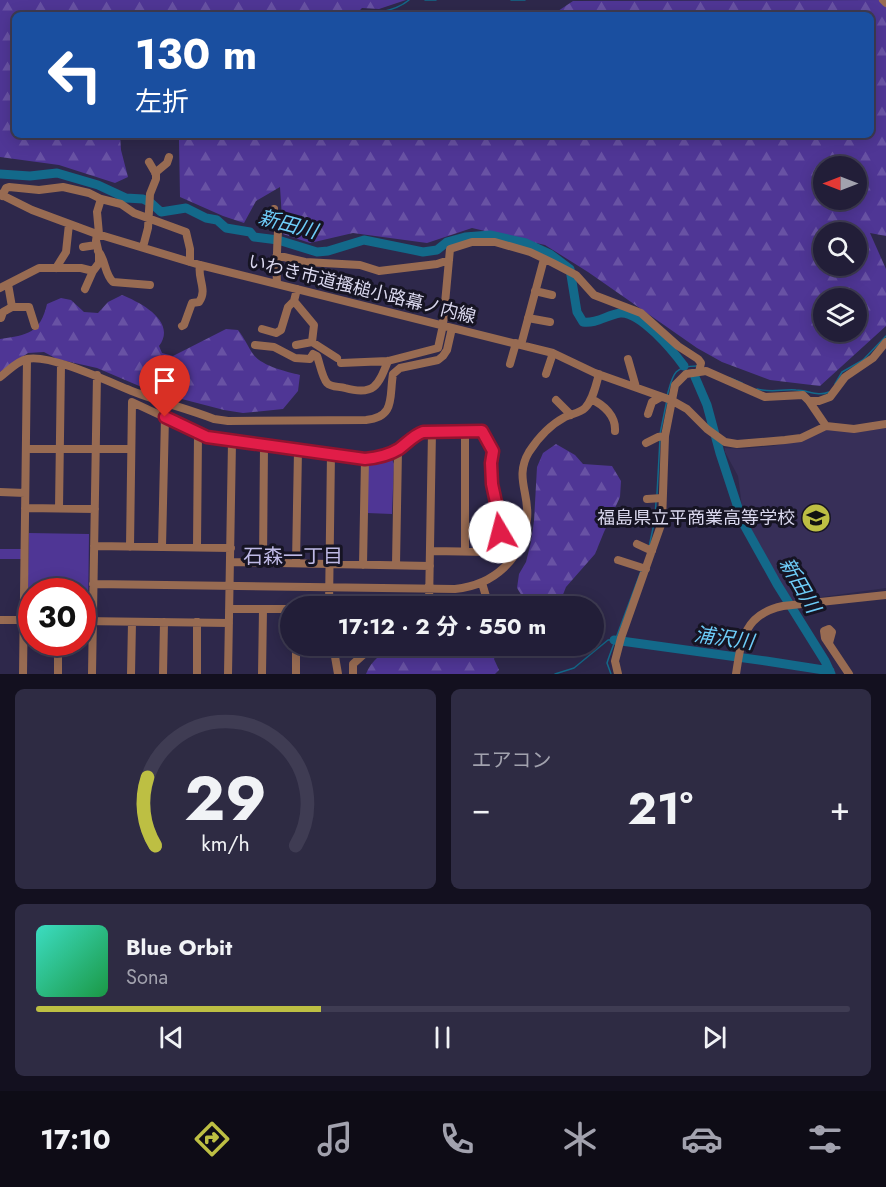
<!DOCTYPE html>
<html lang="ja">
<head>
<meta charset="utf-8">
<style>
	body { margin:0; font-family:Jost,"Noto Sans JP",sans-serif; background:#2e2b43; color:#f1f3f6; height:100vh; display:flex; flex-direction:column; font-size:22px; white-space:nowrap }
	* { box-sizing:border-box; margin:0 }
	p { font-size:20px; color:#a2a2ae }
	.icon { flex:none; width:33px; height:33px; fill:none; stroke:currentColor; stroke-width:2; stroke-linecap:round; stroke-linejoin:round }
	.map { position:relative; height:674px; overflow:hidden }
	.drawer { display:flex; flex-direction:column; gap:15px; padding:15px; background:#13101f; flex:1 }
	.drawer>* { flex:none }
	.guide { position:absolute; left:12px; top:12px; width:862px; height:126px; border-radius:9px; box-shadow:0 3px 15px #0003,0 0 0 2px #3f3c53; background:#1a4fa0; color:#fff; overflow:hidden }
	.needle { width:39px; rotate:270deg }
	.tools { position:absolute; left:813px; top:156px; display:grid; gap:12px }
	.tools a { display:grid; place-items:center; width:54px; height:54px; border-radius:50%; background:#221e38; box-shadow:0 3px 15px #0003,0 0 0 2px #3f3c53; font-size:30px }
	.speed { position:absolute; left:18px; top:578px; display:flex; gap:12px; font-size:30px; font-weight:700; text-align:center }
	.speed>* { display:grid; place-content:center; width:78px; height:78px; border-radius:50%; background:#221e38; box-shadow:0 3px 15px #0003,0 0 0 2px #3f3c53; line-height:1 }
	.speed .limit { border:9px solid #d22; background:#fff; color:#111 }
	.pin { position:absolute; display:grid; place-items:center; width:51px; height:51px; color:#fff; margin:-62px -26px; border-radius:50% 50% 50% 0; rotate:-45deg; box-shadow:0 0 6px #0007 }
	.pin .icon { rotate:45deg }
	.me { position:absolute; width:66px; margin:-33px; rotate:352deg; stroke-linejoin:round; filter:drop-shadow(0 0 4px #0008) }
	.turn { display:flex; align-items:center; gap:21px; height:126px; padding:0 24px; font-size:27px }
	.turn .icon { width:78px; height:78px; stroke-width:2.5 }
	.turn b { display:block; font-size:42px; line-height:51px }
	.big { font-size:45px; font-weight:700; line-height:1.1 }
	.drawer .tile { flex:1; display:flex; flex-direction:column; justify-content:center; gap:9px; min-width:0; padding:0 21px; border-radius:9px; background:#2e2b43 }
	.drawer .dial { align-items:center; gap:0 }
	.dial svg { height:156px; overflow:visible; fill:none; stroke:#3f3c53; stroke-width:7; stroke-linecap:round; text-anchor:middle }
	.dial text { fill:#f1f3f6; stroke:none }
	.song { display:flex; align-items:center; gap:18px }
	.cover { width:72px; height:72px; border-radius:9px; background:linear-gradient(135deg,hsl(170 70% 55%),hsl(140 70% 35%)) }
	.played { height:6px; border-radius:3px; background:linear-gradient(90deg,#bdbf43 35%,#3f3c53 35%) }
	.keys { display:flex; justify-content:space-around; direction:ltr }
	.heat { display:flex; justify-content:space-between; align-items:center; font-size:33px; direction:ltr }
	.drawer .tiles { flex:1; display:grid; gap:15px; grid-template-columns:1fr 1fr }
	.tile:last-child { grid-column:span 2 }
	.trip { position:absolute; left:280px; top:596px; width:324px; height:60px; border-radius:30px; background:#221e38; box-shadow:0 3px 15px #0003,0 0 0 2px #3f3c53; font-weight:700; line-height:60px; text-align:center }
	.tab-bar { display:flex; height:96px; justify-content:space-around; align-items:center; background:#0e0c16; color:#a2a2ae }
	.tab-bar .icon { width:42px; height:42px }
	.tab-bar .active { color:#bdbf43 }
	.tab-bar b { font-size:27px; color:#f1f3f6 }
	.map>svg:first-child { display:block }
	.built { fill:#372f58 }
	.green { fill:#4f3695 }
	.forest { fill:url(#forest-firs); fill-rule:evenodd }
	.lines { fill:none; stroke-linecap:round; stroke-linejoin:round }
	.stream { stroke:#13698a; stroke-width:1.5 }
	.river { stroke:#13698a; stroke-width:9 }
	.minor { stroke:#986b52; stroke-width:8 }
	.route-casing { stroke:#92132f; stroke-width:15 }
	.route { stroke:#e11d48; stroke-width:10 }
	.labels { text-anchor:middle; stroke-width:6; stroke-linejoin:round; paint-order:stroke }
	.street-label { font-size:18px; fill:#dad8ee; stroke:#161423 }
	.poi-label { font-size:18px; fill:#dad8ee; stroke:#161423; text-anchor:end }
	.water-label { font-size:20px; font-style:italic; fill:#6ecdf9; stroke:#161423 }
	.neighbourhood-label { font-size:20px; fill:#beb9e5; stroke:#161423 }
</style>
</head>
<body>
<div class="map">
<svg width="886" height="674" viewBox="0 0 886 674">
	<defs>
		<pattern id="forest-firs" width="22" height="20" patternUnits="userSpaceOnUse" patternTransform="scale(1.5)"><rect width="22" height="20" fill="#4f3695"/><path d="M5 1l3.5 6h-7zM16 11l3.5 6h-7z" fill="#6852a4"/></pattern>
	</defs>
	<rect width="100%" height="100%" fill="#2e284b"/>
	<!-- built -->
	<path class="built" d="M886,428V588L793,601L762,555L749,530L742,507L738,476L725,452V448L742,449L773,446L802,440L827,429L858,432Z"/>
	<!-- green -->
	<path class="green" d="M389,459H392L394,464L392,514L367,513L368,463L384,462Z
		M29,533L89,534L88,618H83L82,591H32L31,617L27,613Z
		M0,549H23V559H0Z"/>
	<!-- forest -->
	<path class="forest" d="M0,0H406L379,9L362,8L355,15H15V135H120L121,150L128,177L115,183L59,165L0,157Z
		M886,0V236L870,233L886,269V326L820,386L770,380L722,362L697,348L588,272L545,245L472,228L427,243L353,233L310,243L283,234L280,187L256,201L244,223L223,216L180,197L179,140L168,135H872V15H552L573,1ZM824,166H856V200H824ZM824,232H856V266H824ZM824,298H856V332H824Z
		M413,11L480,15H404Z
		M122,295C142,303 177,322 159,346L162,353L173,356L226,329L238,330C245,339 247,345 253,354C261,366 287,372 300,375L298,391L283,409L243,413L224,410L151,391L97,368L57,359L44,352L28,353L0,372V339C28,335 40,333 47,304L61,298L71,300L84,312L98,313L108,302Z
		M556,444L575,455L583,464L612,466L621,481L620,497L604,532L595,554L566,587L560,602L552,606H522V596L517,588L519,574L526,562L531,542L534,521L537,467L543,453Z
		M396,645C407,652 419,658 431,652L430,647L434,645H500L494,659L499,670L495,674H366C371,661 383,651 396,645Z"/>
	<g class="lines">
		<!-- stream -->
		<path class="stream" d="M425,0H436
			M511,0H525
			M240,11V15
			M357,15C365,8 372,13 381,12C391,10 402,6 409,0
			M730,378L742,383
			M835,384L842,372L863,360L886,336
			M757,389C772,393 782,389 796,390C808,390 817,397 829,392
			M667,396C673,375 673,366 697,366
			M660,434L667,400
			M657,494L660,439
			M649,547L655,519L656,502
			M555,674L574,668L608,640H612
			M611,674L607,663L609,657L641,571"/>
		<!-- river -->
		<path class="river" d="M0,174L30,176L57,173L98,185L126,198L143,199L151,203L161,212L186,208L206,218L217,220L226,228L250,232L254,237L278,240L317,252L328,251L364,240L423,252L437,250L447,242L465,237L490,235L526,243L550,254L570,269L577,312L583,322C596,324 607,315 620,313C640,311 673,351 684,366
			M695,377L707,405L720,453L743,523L777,584L825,661L831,674
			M614,640L766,661L830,671"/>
		<!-- minor -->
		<path class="minor" d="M883,0L886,3
			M155,173L167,163L169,157
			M0,194L32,210L94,233L200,265L553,353L595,373L671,400L687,409L707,429L725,442L737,444L785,440L801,438L826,426L854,429L886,424
			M2,196L6,188L9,187L39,190L63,187L89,193L101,199L121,204L134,213L186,232L190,249V262
			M274,209C271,221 279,221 278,231C277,249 276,266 277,284
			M99,234L97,212L101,199
			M83,247L96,245
			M143,247L148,228L150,194L156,179V174L149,162
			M98,251C106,260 104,273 113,282L150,285
			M276,257H284L305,262L360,265L379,271L437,264L449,260
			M56,268L66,252L69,224
			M0,288L39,268H81L93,271
			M85,289L93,271L99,263V254L96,241L97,233
			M535,291L552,295
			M294,301L314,325L312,342
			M12,307H29L35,326
			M1,318L3,312L12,307L8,284
			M528,318L550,322
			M182,326L184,325L192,303L199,302C208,290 197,278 200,265
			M262,329L276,333L281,330L288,307L294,301L297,289
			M255,345L274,347L295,358L310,359L313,354L317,356C320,364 322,377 327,383C332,388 339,386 345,388C374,396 378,386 388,361
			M296,345L312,342L337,358
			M521,345L544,259
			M628,359L636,387
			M341,363L388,361L438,348L443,325L450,249L472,242H495L530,252L553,263L576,275L594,295L641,313L678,346L698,359L701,363L699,372
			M510,364L516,343
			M546,374L553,353
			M0,377C8,371 17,361 27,359C49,354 105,380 127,389C155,401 186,408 214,419L228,421L366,420C396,417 389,397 393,374L400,368L438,360L443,356L447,350L452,328
			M591,399C604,405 616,416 615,431
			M556,400L571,415
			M809,401L826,426
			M648,414L652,402L661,397
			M646,443L658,437L665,436
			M26,449H131
			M0,492L25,493
			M647,499L662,498
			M25,508L95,509
			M59,508L61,365
			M637,544L652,551
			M94,546L231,548
			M130,547L132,402L207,437L365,459C376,458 389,455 399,449C407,443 414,435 423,432L482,431C485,437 492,445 493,452C494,459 491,474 492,484C496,514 506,522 491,552L431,551
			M162,547L165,417
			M197,547L198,434
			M465,550V430
			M618,560L646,569
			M230,562L430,566
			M263,562L264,446
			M296,563L298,450
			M363,565L365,459
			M396,565L398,450
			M93,584L455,589C494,585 523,559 527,519C530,494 514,477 529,452C538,438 550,425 565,417C571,414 580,413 585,408C593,400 596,385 599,374
			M329,606L331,453
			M429,606L432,431
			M481,606L488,603L482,583
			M229,609H291
			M0,620H32
			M82,621L229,623
			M829,643L832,632L829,629L824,631L825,638L849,674
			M333,645L338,674
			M23,674L27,359
			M58,674V642
			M92,674L97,375
			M131,674L132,622
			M163,674L164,622
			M197,674V622
			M228,674L232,442
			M262,674L263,609
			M296,674V645
			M353,674V664L374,645
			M618,674L615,661L621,638L662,522L665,436L675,385L686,374L706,371L765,397L803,395L809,401H819L830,397L845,377L873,358L886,342
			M736,674C741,641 744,614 783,606L886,595"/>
	</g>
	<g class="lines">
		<!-- route casing -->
		<g class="route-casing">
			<path id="route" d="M165,417L207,437L365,459C376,458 389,455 399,449C407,443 414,435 423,432L482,431L493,451L491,463L492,484L500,521V532"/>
		</g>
		<!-- route -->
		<use href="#route" class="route"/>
	</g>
	<!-- icons -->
	<defs>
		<g id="school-disc" transform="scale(1.5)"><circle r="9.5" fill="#bdbf43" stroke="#161423"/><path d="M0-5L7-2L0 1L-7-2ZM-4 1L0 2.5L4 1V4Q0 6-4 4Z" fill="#111"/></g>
	</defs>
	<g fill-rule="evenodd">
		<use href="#school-disc" x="816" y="518"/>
	</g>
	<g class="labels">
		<!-- street labels -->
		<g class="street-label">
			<text transform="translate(362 289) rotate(14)" y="6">いわき市道搔槌小路幕ノ内線</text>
		</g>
		<!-- poi labels -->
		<g class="poi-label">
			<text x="795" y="524">福島県立平商業高等学校</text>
		</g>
		<!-- water labels -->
		<g class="water-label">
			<text transform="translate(288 224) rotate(15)" y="7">新田川</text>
			<text transform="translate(800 585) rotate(60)" y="7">新田川</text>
			<text transform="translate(724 638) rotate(8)" y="7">浦沢川</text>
		</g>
		<!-- neighbourhood labels -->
		<g class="neighbourhood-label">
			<text x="293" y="563">石森一丁目</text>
		</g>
	</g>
</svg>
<div class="tools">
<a><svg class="needle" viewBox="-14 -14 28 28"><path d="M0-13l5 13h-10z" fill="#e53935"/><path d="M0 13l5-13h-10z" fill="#a2a2ae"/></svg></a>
<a><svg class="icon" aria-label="search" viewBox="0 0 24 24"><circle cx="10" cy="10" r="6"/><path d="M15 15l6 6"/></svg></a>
<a><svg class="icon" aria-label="layers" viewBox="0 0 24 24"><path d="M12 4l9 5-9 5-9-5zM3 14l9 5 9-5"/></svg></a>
</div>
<div class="speed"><div class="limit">30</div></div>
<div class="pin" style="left:165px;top:417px;background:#d93025"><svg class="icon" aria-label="arrive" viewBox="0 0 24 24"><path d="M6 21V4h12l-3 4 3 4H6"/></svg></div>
<svg class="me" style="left:500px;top:532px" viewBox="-20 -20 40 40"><circle r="19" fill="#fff"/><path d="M0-13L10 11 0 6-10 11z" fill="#e11d48"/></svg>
<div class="trip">17:12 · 2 分 · 550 m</div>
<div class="guide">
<div class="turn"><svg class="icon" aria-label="left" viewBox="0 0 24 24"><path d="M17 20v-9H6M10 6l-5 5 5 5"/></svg><div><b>130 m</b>左折</div></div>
</div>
</div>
<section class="drawer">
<div class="tiles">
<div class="tile dial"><svg viewBox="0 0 100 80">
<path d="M14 69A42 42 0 1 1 86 69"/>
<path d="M14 69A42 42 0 0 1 10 34" stroke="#bdbf43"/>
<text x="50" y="56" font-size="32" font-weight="700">29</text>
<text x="50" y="72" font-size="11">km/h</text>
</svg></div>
<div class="tile"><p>エアコン</p>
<div class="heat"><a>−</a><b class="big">21°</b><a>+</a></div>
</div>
<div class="tile">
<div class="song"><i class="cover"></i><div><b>Blue Orbit</b><p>Sona</p></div></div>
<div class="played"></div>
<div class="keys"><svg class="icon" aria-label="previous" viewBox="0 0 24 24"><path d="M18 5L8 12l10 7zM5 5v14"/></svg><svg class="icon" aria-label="pause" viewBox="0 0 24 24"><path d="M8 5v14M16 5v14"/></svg><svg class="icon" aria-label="next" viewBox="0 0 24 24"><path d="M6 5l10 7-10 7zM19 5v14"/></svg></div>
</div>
</div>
</section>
<nav class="tab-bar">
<b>17:10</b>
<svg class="icon active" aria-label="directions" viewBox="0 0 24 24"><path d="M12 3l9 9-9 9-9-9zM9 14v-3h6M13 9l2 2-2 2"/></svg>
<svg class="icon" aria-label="music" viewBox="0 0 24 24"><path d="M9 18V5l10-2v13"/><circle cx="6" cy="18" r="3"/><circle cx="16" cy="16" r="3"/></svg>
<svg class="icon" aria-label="phone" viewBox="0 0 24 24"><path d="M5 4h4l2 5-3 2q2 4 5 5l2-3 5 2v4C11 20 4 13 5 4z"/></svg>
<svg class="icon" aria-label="climate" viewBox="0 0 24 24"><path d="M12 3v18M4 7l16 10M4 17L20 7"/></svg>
<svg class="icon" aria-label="car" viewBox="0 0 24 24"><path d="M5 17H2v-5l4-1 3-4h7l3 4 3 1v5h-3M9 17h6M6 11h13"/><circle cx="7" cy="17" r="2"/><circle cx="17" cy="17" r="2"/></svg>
<svg class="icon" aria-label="filters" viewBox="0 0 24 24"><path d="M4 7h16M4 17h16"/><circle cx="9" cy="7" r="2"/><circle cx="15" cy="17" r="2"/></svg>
</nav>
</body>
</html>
